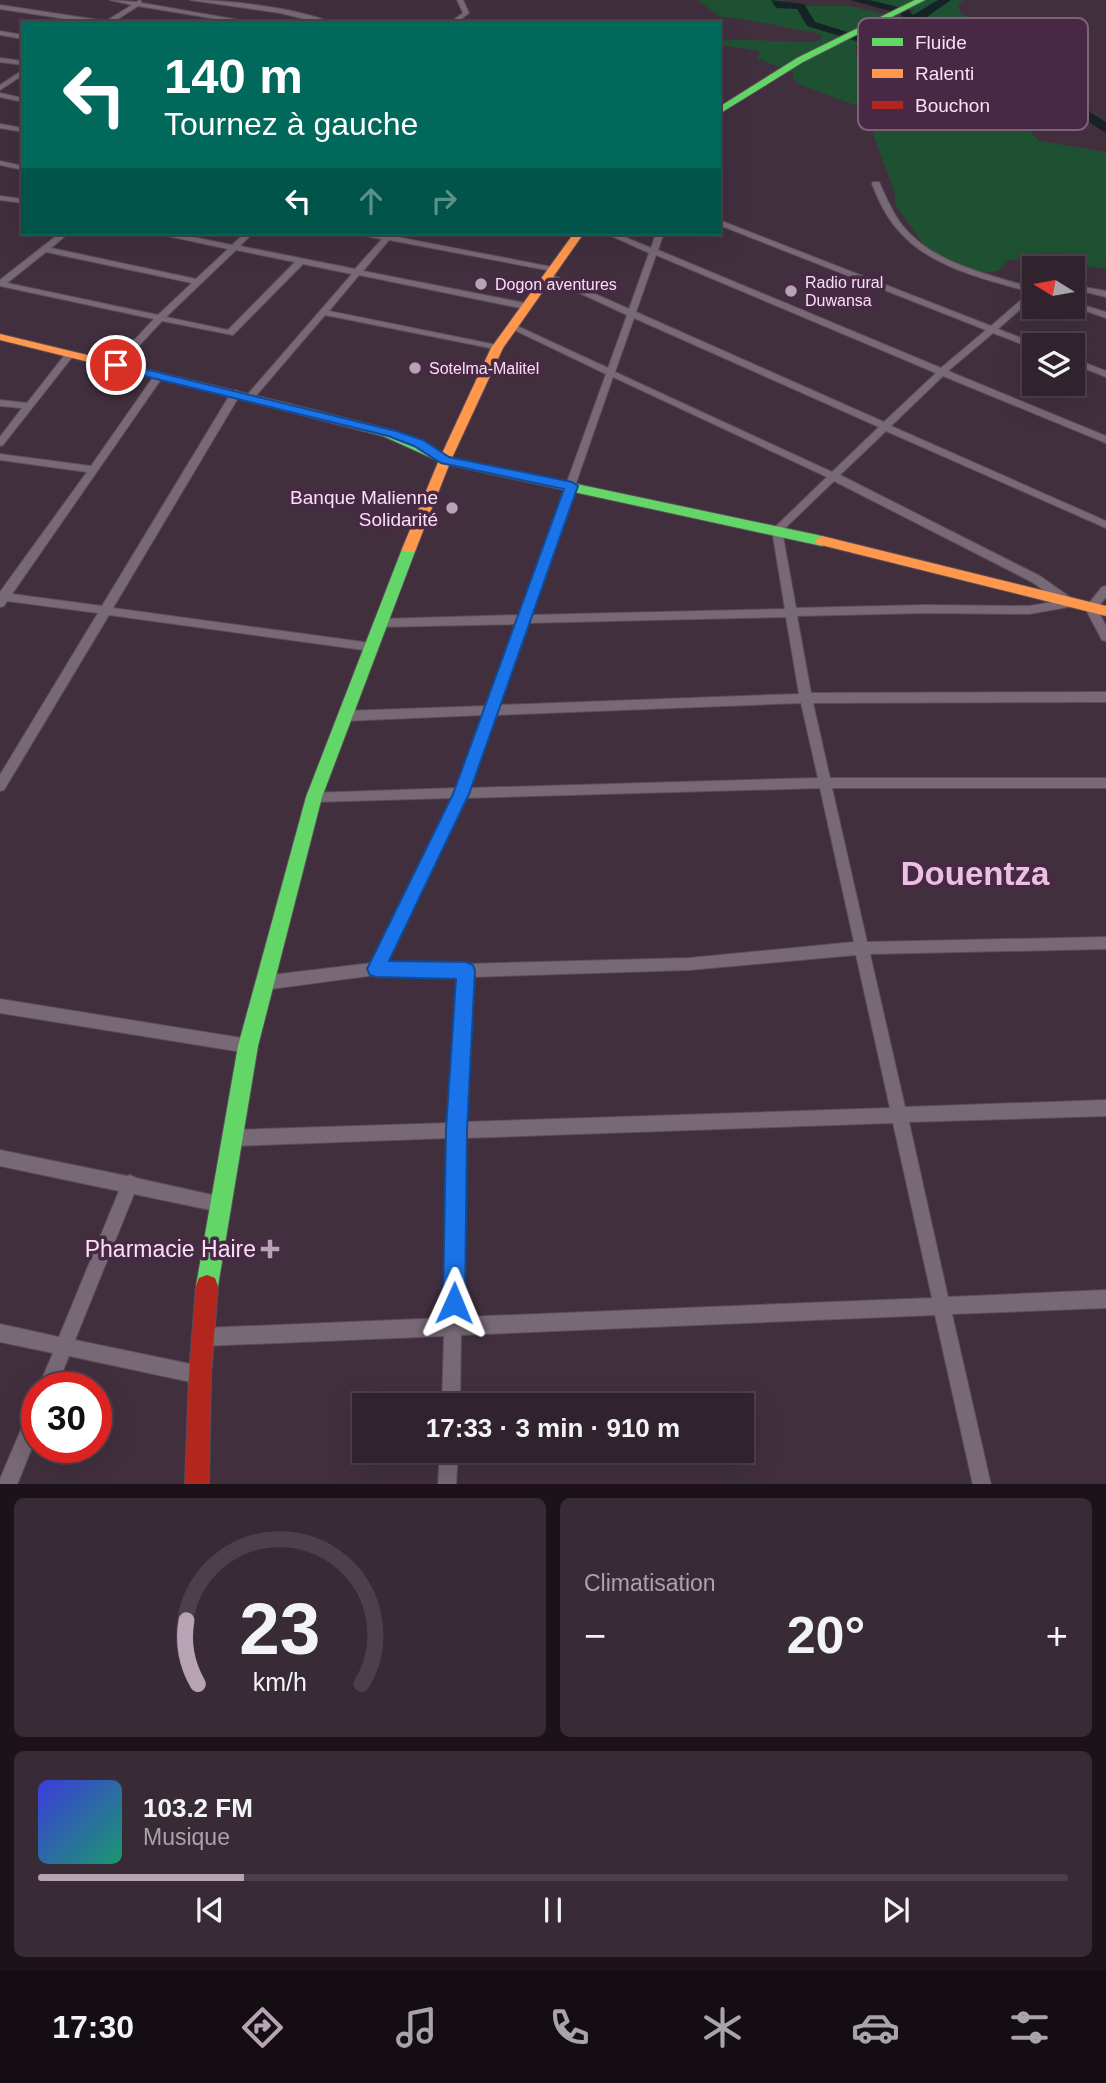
<!DOCTYPE html>
<html lang="fr">
<head>
<meta charset="utf-8">
<style>
	body { margin:0; font-family:Arial,sans-serif; background:#392b36; color:#f1f3f6; height:100vh; display:flex; flex-direction:column; font-size:26px; white-space:nowrap }
	* { box-sizing:border-box; margin:0 }
	p { font-size:23px; color:#a8a4aa }
	.icon { flex:none; width:38px; height:38px; fill:none; stroke:currentColor; stroke-width:2; stroke-linecap:round; stroke-linejoin:round }
	.map { position:relative; height:1484px; overflow:hidden }
	.side { display:flex; flex-direction:column; gap:14px; padding:14px; background:#1b1319; flex:1 }
	.side>* { flex:none }
	.guide { position:absolute; left:21px; top:21px; width:700px; height:214px; border-radius:0px; box-shadow:0 7px 28px #0002,0 0 0 2px #4c404a; background:#00695c; color:#fff; overflow:hidden }
	.needle { width:46px; rotate:281deg }
	.fabs { position:absolute; left:1022px; top:256px; display:grid; gap:14px }
	.fabs a { display:grid; place-items:center; width:63px; height:63px; border-radius:0px; background:#31232e; box-shadow:0 7px 28px #0002,0 0 0 2px #4c404a; font-size:35px }
	.speed { position:absolute; left:21px; top:1372px; display:flex; gap:14px; font-size:35px; font-weight:700; text-align:center }
	.speed>* { display:grid; place-content:center; width:91px; height:91px; border-radius:50%; background:#31232e; box-shadow:0 7px 28px #0002,0 0 0 2px #4c404a; line-height:1 }
	.speed .limit { border:10px solid #d22; background:#fff; color:#111 }
	.pin { position:absolute; display:grid; place-items:center; width:60px; height:60px; color:#fff; margin:-30px; border:4px solid #fff; border-radius:50%; box-shadow:0 2px 7px #0007 }
	.me { position:absolute; width:77px; margin:-38px; rotate:1deg; stroke-linejoin:round; filter:drop-shadow(0 0 5px #0008) }
	.turn { display:flex; align-items:center; gap:24px; height:147px; padding:0 28px; font-size:32px }
	.turn .icon { width:91px; height:91px; stroke-width:2.5 }
	.turn b { display:block; font-size:49px; line-height:60px }
	.lanes { display:flex; align-items:center; height:66px; padding:0 28px; background:#0003; justify-content:center; gap:35px; direction:ltr }
	.lanes .off { opacity:.35 }
	.big { font-size:52px; font-weight:700; line-height:1.1 }
	.side .card { flex:1; display:flex; flex-direction:column; justify-content:center; gap:10px; min-width:0; padding:0 24px; border-radius:10px; background:#392b36 }
	.side .dial { align-items:center; gap:0 }
	.dial svg { height:182px; overflow:visible; fill:none; stroke:#4c404a; stroke-width:7; stroke-linecap:round; text-anchor:middle }
	.dial text { fill:#f1f3f6; stroke:none }
	.song { display:flex; align-items:center; gap:21px }
	.cover { width:84px; height:84px; border-radius:10px; background:linear-gradient(135deg,hsl(240 70% 55%),hsl(160 70% 35%)) }
	.played { height:7px; border-radius:4px; background:linear-gradient(90deg,#b7a3b4 20%,#4c404a 20%) }
	.keys { display:flex; justify-content:space-around; direction:ltr }
	.heat { display:flex; justify-content:space-between; align-items:center; font-size:38px; direction:ltr }
	.side .tiles { flex:1; display:grid; gap:14px; grid-template-columns:1fr 1fr }
	.card:last-child { grid-column:span 2 }
	.trip { position:absolute; left:352px; top:1393px; width:402px; height:70px; border-radius:0px; background:#31232e; box-shadow:0 7px 28px #0002,0 0 0 2px #4c404a; font-weight:700; line-height:70px; text-align:center }
	.dock { display:flex; height:112px; justify-content:space-around; align-items:center; background:#140e12; color:#a8a4aa }
	.dock .icon { width:49px; height:49px }
	.dock .on { color:#b7a3b4 }
	.dock b { font-size:32px; color:#f1f3f6 }
	.map>svg:first-child { display:block }
	.green { fill:#1e5132 }
	.lines { fill:none; stroke-linecap:round; stroke-linejoin:round }
	.river { fill:#152226; fill-rule:evenodd }
	.street-casing { stroke:#5d4d5a; stroke-width:2 }
	.fast-casing { stroke:#5d4d5a; stroke-width:2 }
	.slow-casing { stroke:#5d4d5a; stroke-width:2 }
	.jam-casing { stroke:#5d4d5a; stroke-width:2 }
	.street { fill:#776975; fill-rule:evenodd }
	.fast { fill:#63d668; fill-rule:evenodd }
	.slow { fill:#ff974d; fill-rule:evenodd }
	.jam { fill:#b3261e; fill-rule:evenodd }
	.route { fill:#1a73e8; stroke:#114b97; stroke-width:2 }
	.poi-dot { fill:#b7a3b4; stroke:#482844; stroke-width:2.5 }
	.labels { text-anchor:middle; stroke-width:7; stroke-linejoin:round; paint-order:stroke }
	.far-poi-label { font-size:16px; fill:#f7e2f3; stroke:#482844; text-anchor:start }
	.poi-label { font-size:19px; fill:#f7e2f3; stroke:#482844; text-anchor:end }
	.near-poi-label { font-size:23px; fill:#f7e2f3; stroke:#482844; text-anchor:end }
	.town-label { font-size:33px; font-weight:bold; fill:#eac1e3; stroke:#482844 }
	.key { fill:#482844; stroke:#7d6079; stroke-width:2 }
	.key-label { font-size:19px; fill:#f7e2f3 }
</style>
</head>
<body>
<div class="map">
<svg width="1106" height="1485" viewBox="0 0 1106 1485">
	<rect width="100%" height="100%" fill="#412f3e"/>
	<!-- green -->
	<path class="green" d="M697,0H780L800,6H850L899,18L915,10L870,0H964L958,4L961,14L992,26L986,46L1020,64L1032,93L1016,96L1004,90L979,54C940,46 892,21 856,46V55L907,71L905,75L883,81L884,84L973,90L1006,106L1039,141L1106,152V269L1023,258L1009,260L998,271L980,273L929,252L896,206L894,190L867,118L858,106L800,85L794,80L793,73L757,58L760,51L719,45V39L812,42L821,40V34L744,19L720,17Z"/>
	<g class="lines">
		<!-- river -->
		<path class="river" d="M771,0L804,4L815,22L857,35L896,32L904,19L901,14L850,0H869L909,10L913,15L938,0H951L908,30L975,49L993,85L1001,93L1017,99L1078,105L1106,122V133L1073,112L1017,107L992,99L981,86L967,53L920,41L889,38L856,41L807,26L797,9L776,8Z"/>
		<!-- street casing -->
		<g class="street-casing">
			<path id="street" d="M110,0L136,2L140,0L142,3L256,23H240L138,6L112,23H92L0,9V5L106,21L132,5Z
				M190,0C229,0 298,8 333,23H321L280,13Z
				M457,0H463L469,13L456,23H449L463,13Z
				M0,31L23,35V39L0,35Z
				M0,58L23,61V65L0,62Z
				M23,70V75L0,90V85Z
				M0,93L23,98V102L0,97Z
				M0,124L23,128V132L0,128Z
				M0,161L23,166V170L0,165Z
				M873,182H879C886,197 892,212 902,225C933,264 990,275 1034,288V297L998,329L1037,344L1034,345V349L993,333L948,371L1106,436V443L943,376L891,426L1106,521V528L886,431L840,475L1040,576L1074,600L1076,603L1074,606L1029,614L926,613L797,616L811,693L1106,692V702L813,703L830,778H1106V788H832L867,942L1106,937V949L870,954L905,1107L1106,1100V1116L909,1122L948,1297L1106,1290V1308L952,1314L991,1485H973L935,1315L461,1335L460,1405H442L444,1336L203,1346L197,1343L194,1337L197,1331L203,1328L444,1318L449,1138L233,1146L227,1144L225,1138L227,1132L233,1130L450,1123L459,977L376,975L263,990L258,988L256,983L258,978L263,976L372,963L452,798L314,802L310,801L308,797L310,793L457,788L483,715L345,721L339,716L345,711L486,706L516,624L379,627L373,623L379,619L519,615L606,374L508,327L515,325L608,368L627,315L543,276L550,274L629,309L649,253L605,233H615L651,248L656,233H664L658,250L941,368L986,330L719,225V220L991,326L1030,292C985,279 931,268 899,231C886,217 879,201 872,184ZM656,255L936,373L884,422L636,312ZM634,318L879,427L832,472L615,372ZM613,377L827,477L772,530L785,609L530,615ZM834,481L1032,582L1059,601L1029,606L926,605L796,608L782,531ZM786,617L799,694L498,705L527,623ZM801,703L818,778L470,788L495,715ZM820,788L854,942L689,958L466,964L386,963L465,798ZM856,955L890,1108L465,1122L473,977L689,970ZM893,1123L932,1298L462,1317L465,1138Z
				M0,196L23,199V203L0,200Z
				M60,233H69L51,248L196,279L228,249L163,235L159,233H173L232,245L245,233H253L240,246L355,269L382,239L359,235L358,233L385,235L387,233H395L392,236L552,267L556,269L552,271L389,240L363,271L525,303L529,306L525,309L359,275L329,311L497,345L501,348L500,350L325,315L254,398H248V394L352,274L303,264L233,335L162,321L119,367L116,368L112,365L113,363L154,319L0,286V280ZM236,250L295,262L228,330L166,317ZM46,252L192,283L158,315L7,283Z
				M1073,285L1106,291V297L1073,289Z
				M1073,302L1106,312V318L1071,306Z
				M70,351L74,354L73,356L3,445L0,446V437L22,408L0,406V400L27,403L67,352Z
				M1073,358L1106,371V377L1073,364Z
				M159,372L164,375L12,594L102,606L231,393L236,390L241,393L113,608L371,643L377,647L371,651L109,615L4,790L0,791V775L98,613L7,601L4,606L0,607V592L87,472L0,460V454L91,466L156,373Z
				M1106,586V597L1097,609L1106,626V641L1102,640L1085,608L1102,587Z
				M0,999L248,1039L253,1041L255,1046L253,1051L248,1053L0,1013Z
				M0,1150L127,1176L130,1175L136,1178L226,1198L228,1204L226,1210L220,1212L134,1194L75,1340L200,1366L206,1369L209,1375L206,1381L200,1384L69,1356L56,1388H38L53,1353L0,1342V1324L59,1337L119,1191L0,1166Z
				M37,1403V1435L17,1485H0V1479L31,1406Z
				M440,1451H458L456,1485H438Z"/>
		</g>
		<!-- fast casing -->
		<g class="fast-casing">
			<path id="fast" d="M915,0H925L803,62L719,114V107L797,58Z
				M286,403L392,430L449,457L822,536L829,541L822,546L445,464L383,436L282,410V404Z
				M409,544L416,549L322,797L258,1046L218,1286L215,1294L207,1297L199,1294L196,1286L238,1046L306,797L402,549Z"/>
		</g>
		<!-- slow casing -->
		<g class="slow-casing">
			<path id="slow" d="M574,233H584L503,348L451,460L416,549L414,552H404L402,549L439,460L491,348Z
				M0,334L290,404L292,407L286,411L0,340Z
				M822,536L1106,606V616L817,544L815,541Z"/>
		</g>
		<!-- jam casing -->
		<g class="jam-casing">
			<path id="jam" d="M207,1275L215,1278L218,1286L211,1375L209,1485H185L189,1375L196,1286L199,1278Z"/>
		</g>
		<!-- street -->
		<use href="#street" class="street"/>
		<!-- fast -->
		<use href="#fast" class="fast"/>
		<!-- slow -->
		<use href="#slow" class="slow"/>
		<!-- jam -->
		<use href="#jam" class="jam"/>
	</g>
	<!-- route -->
	<path class="route" d="M116,362L396,431L423,440L449,457L572,482L578,486L469,794L389,961L466,962L473,965L475,971L467,1130L465,1303L462,1310L454,1314L446,1310L443,1303L446,1130L456,979L376,977L370,975L367,969L453,794L564,489L441,463L414,446L388,436L112,368L110,365Z"/>
	<!-- markers -->
	<g class="poi-dot">
		<circle cx="481" cy="284" r="7"/>
		<circle cx="791" cy="291" r="7"/>
		<circle cx="415" cy="368" r="7"/>
		<circle cx="452" cy="508" r="7"/>
		<path d="M266.5 1238.5h7v7h7v7h-7v7h-7v-7h-7v-7h7z"/>
	</g>
	<g class="labels">
		<!-- far-poi labels -->
		<g class="far-poi-label">
			<text x="805" y="288">Radio rural<tspan x="805" dy="18">Duwansa</tspan></text>
			<text x="495" y="290">Dogon aventures</text>
			<text x="429" y="374">Sotelma-Malitel</text>
		</g>
		<!-- poi labels -->
		<g class="poi-label">
			<text x="438" y="504">Banque Malienne<tspan x="438" dy="22">Solidarité</tspan></text>
		</g>
		<!-- near-poi labels -->
		<g class="near-poi-label">
			<text x="256" y="1257">Pharmacie Haire</text>
		</g>
		<!-- town labels -->
		<g class="town-label">
			<text x="975" y="885">Douentza</text>
		</g>
	</g>
	<!-- legend -->
	<rect x="858" y="18" width="230" height="112" rx="10" class="key"/>
	<rect x="872" y="38" width="31" height="8" fill="#63d668"/>
	<rect x="872" y="69" width="31" height="9" fill="#ff974d"/>
	<rect x="872" y="101" width="31" height="8" fill="#b3261e"/>
	<g class="key-label">
		<text x="915" y="49">Fluide</text>
		<text x="915" y="80">Ralenti</text>
		<text x="915" y="112">Bouchon</text>
	</g>
</svg>
<div class="fabs">
<a><svg class="needle" viewBox="-14 -14 28 28"><path d="M0-13l5 13h-10z" fill="#e53935"/><path d="M0 13l5-13h-10z" fill="#a8a4aa"/></svg></a>
<a><svg class="icon" aria-label="layers" viewBox="0 0 24 24"><path d="M12 4l9 5-9 5-9-5zM3 14l9 5 9-5"/></svg></a>
</div>
<div class="speed"><div class="limit">30</div></div>
<div class="pin" style="left:116px;top:365px;background:#d93025"><svg class="icon" aria-label="arrive" viewBox="0 0 24 24"><path d="M6 21V4h12l-3 4 3 4H6"/></svg></div>
<svg class="me" style="left:454px;top:1303px" viewBox="-20 -20 40 40"><path d="M0-17L14 15 0 8-14 15z" fill="#1a73e8" stroke="#fff" stroke-width="4"/></svg>
<div class="trip">17:33 · 3 min · 910 m</div>
<div class="guide">
<div class="turn"><svg class="icon" aria-label="left" viewBox="0 0 24 24"><path d="M17 20v-9H6M10 6l-5 5 5 5"/></svg><div><b>140 m</b>Tournez à gauche</div></div>
<div class="lanes"><svg class="icon" aria-label="left" viewBox="0 0 24 24"><path d="M17 20v-9H6M10 6l-5 5 5 5"/></svg><svg class="icon off" aria-label="ahead" viewBox="0 0 24 24"><path d="M12 20V5M6 11l6-6 6 6"/></svg><svg class="icon off" aria-label="right" viewBox="0 0 24 24"><path d="M7 20v-9h11M14 6l5 5-5 5"/></svg></div>
</div>
</div>
<section class="side">
<div class="tiles">
<div class="card dial"><svg viewBox="0 0 100 80">
<path d="M14 69A42 42 0 1 1 86 69"/>
<path d="M14 69A42 42 0 0 1 9 41" stroke="#b7a3b4"/>
<text x="50" y="56" font-size="32" font-weight="700">23</text>
<text x="50" y="72" font-size="11">km/h</text>
</svg></div>
<div class="card"><p>Climatisation</p>
<div class="heat"><a>−</a><b class="big">20°</b><a>+</a></div>
</div>
<div class="card">
<div class="song"><i class="cover"></i><div><b>103.2 FM</b><p>Musique</p></div></div>
<div class="played"></div>
<div class="keys"><svg class="icon" aria-label="previous" viewBox="0 0 24 24"><path d="M18 5L8 12l10 7zM5 5v14"/></svg><svg class="icon" aria-label="pause" viewBox="0 0 24 24"><path d="M8 5v14M16 5v14"/></svg><svg class="icon" aria-label="next" viewBox="0 0 24 24"><path d="M6 5l10 7-10 7zM19 5v14"/></svg></div>
</div>
</div>
</section>
<nav class="dock">
<b>17:30</b>
<svg class="icon on" aria-label="directions" viewBox="0 0 24 24"><path d="M12 3l9 9-9 9-9-9zM9 14v-3h6M13 9l2 2-2 2"/></svg>
<svg class="icon" aria-label="music" viewBox="0 0 24 24"><path d="M9 18V5l10-2v13"/><circle cx="6" cy="18" r="3"/><circle cx="16" cy="16" r="3"/></svg>
<svg class="icon" aria-label="phone" viewBox="0 0 24 24"><path d="M5 4h4l2 5-3 2q2 4 5 5l2-3 5 2v4C11 20 4 13 5 4z"/></svg>
<svg class="icon" aria-label="climate" viewBox="0 0 24 24"><path d="M12 3v18M4 7l16 10M4 17L20 7"/></svg>
<svg class="icon" aria-label="car" viewBox="0 0 24 24"><path d="M5 17H2v-5l4-1 3-4h7l3 4 3 1v5h-3M9 17h6M6 11h13"/><circle cx="7" cy="17" r="2"/><circle cx="17" cy="17" r="2"/></svg>
<svg class="icon" aria-label="filters" viewBox="0 0 24 24"><path d="M4 7h16M4 17h16"/><circle cx="9" cy="7" r="2"/><circle cx="15" cy="17" r="2"/></svg>
</nav>
</body>
</html>
